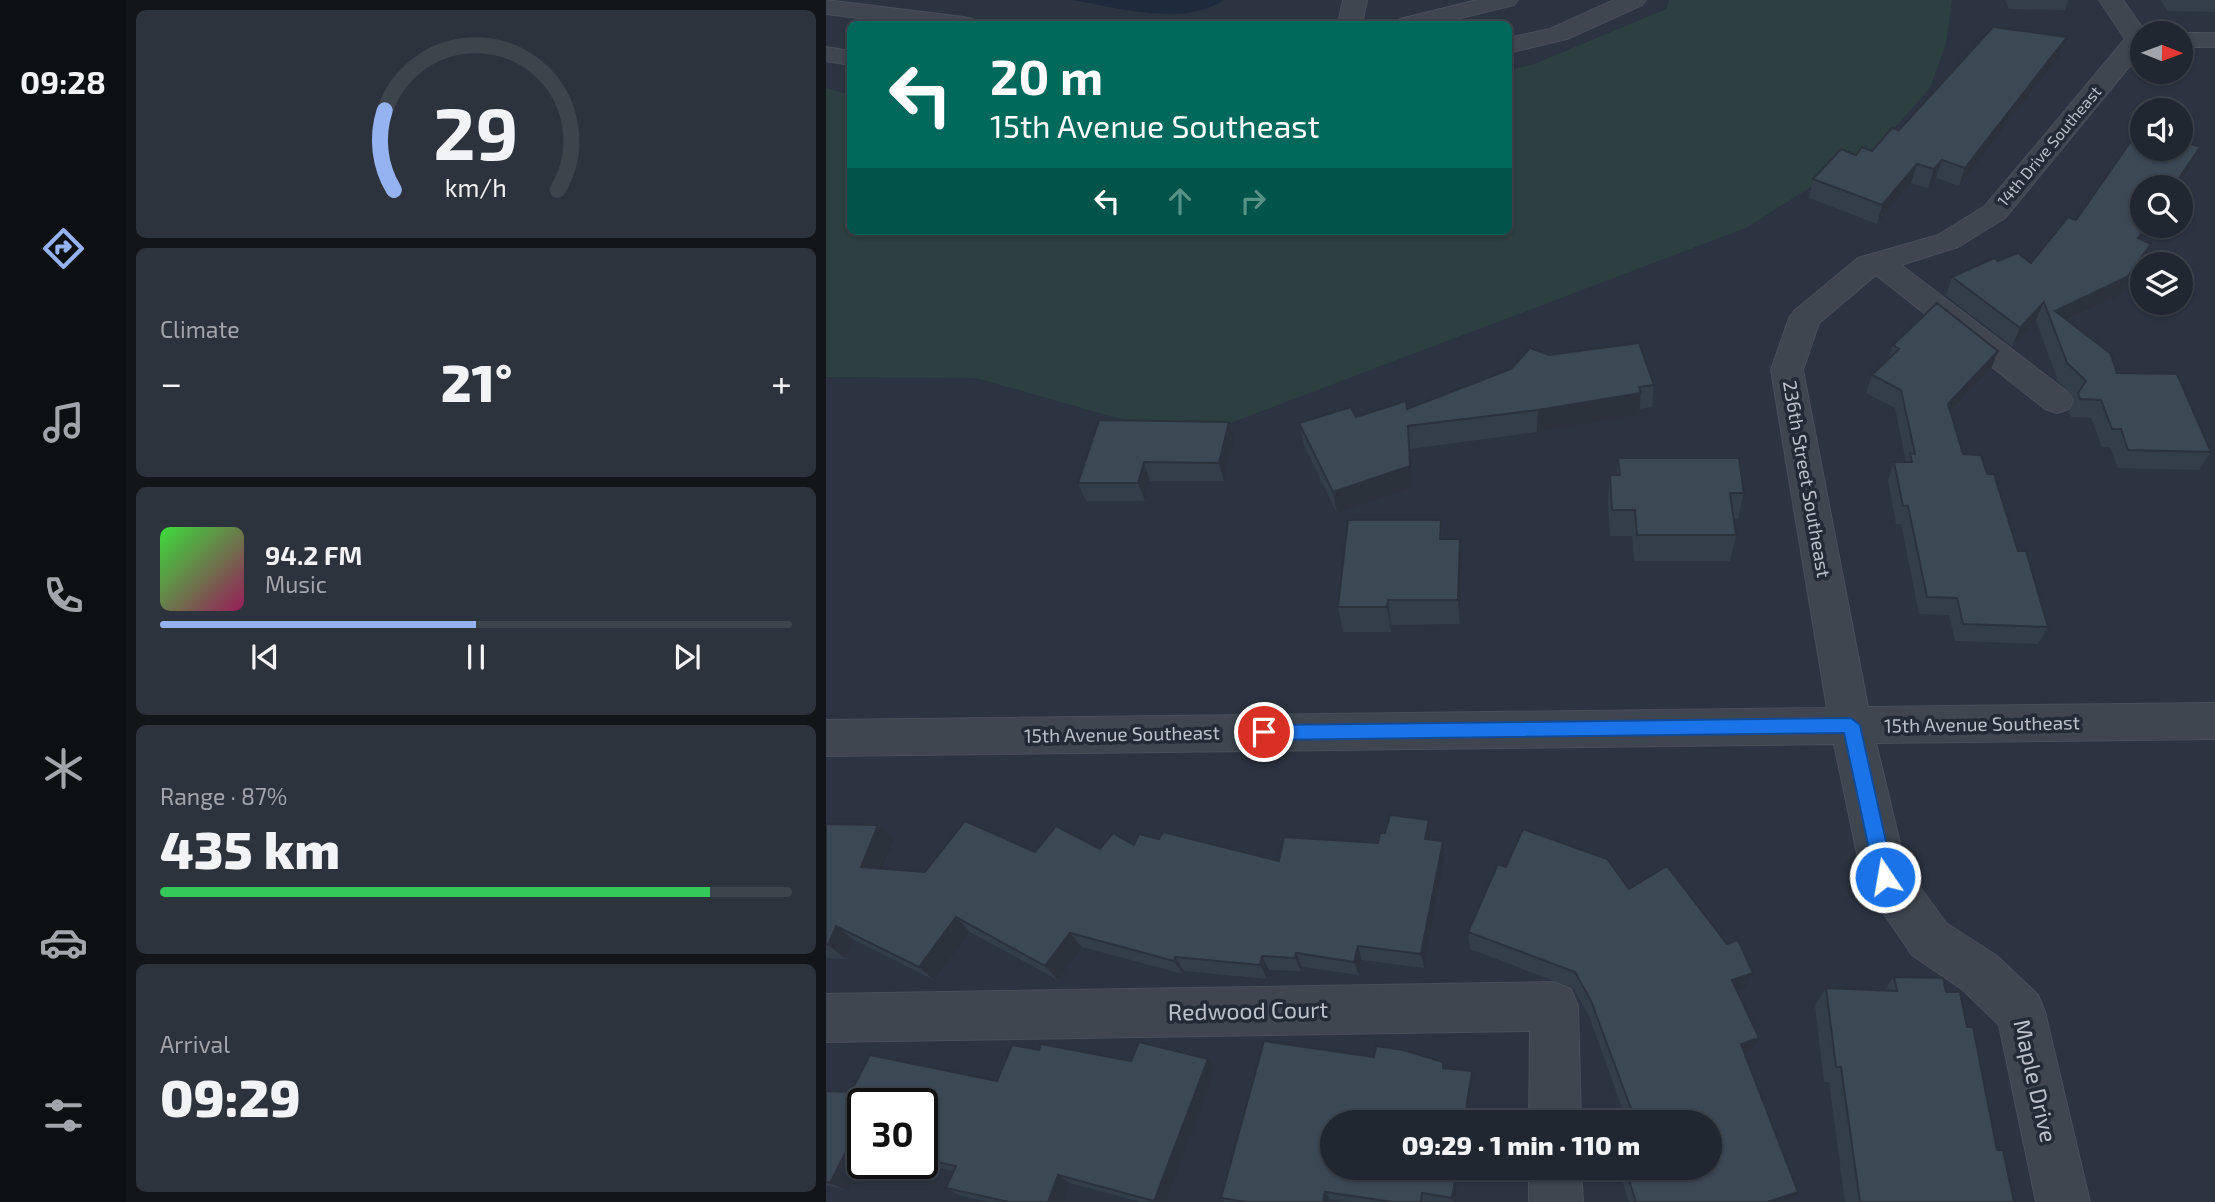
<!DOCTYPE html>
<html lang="en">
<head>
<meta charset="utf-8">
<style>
	body { margin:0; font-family:"Exo 2",sans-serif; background:#2d333c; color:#f1f3f6; height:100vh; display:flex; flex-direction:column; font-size:26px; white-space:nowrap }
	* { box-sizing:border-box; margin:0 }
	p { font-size:23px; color:#a2a5ab }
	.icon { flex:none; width:38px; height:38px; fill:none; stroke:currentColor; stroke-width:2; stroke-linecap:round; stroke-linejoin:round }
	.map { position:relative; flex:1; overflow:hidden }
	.sheet { display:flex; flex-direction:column; gap:10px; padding:10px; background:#12151a; width:700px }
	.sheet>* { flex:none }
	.banner { position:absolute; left:21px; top:21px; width:665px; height:214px; border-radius:10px; box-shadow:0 2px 5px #0004,0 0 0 2px #3d444c; background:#00695c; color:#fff; overflow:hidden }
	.needle { width:46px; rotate:91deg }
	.buttons { position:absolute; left:1304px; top:21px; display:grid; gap:14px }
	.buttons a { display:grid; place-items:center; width:63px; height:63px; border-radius:50%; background:#202730; box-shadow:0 2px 5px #0004,0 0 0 2px #3d444c; font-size:35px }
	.speed { position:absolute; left:21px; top:1088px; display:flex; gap:14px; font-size:35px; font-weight:700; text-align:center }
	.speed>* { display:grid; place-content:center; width:91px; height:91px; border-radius:50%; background:#202730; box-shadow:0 2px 5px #0004,0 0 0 2px #3d444c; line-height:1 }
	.speed .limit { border:4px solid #111; border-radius:10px; background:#fff; color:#111 }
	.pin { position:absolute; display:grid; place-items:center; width:60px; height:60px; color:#fff; margin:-30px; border:4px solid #fff; border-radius:50%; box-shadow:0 2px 7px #0007 }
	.me { position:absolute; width:77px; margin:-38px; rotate:348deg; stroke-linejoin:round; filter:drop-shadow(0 0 5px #0008) }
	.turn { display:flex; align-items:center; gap:24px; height:147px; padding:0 28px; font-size:32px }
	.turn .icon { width:91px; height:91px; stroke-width:2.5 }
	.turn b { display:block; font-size:49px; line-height:60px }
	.lanes { display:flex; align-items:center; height:66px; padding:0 28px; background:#0003; justify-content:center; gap:35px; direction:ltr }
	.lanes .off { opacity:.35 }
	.big { font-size:52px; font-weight:800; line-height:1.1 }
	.sheet .widget { flex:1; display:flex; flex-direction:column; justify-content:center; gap:10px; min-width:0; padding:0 24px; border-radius:10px; background:#2d333c }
	.sheet .dial { align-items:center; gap:0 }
	.dial svg { height:182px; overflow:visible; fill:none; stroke:#3d444c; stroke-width:7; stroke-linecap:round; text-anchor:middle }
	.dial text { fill:#f1f3f6; stroke:none }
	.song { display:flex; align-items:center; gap:21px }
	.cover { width:84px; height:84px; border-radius:10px; background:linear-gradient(135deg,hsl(120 70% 55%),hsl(330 70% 35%)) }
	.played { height:7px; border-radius:4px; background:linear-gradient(90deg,#95b2f1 50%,#3d444c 50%) }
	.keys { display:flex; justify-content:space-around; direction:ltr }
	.heat { display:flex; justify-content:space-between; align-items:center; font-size:38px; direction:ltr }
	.charge { height:10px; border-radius:5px; background:linear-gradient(90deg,#34c759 87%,#3d444c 0) }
	.trip { position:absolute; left:494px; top:1110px; width:402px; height:70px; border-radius:35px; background:#202730; box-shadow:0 2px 5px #0004,0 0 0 2px #3d444c; font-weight:800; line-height:70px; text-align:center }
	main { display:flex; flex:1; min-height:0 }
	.menu { display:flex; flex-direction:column; width:126px; justify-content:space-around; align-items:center; background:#0d1013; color:#a2a5ab }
	.menu .icon { width:49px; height:49px }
	.menu .selected { color:#95b2f1 }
	.menu b { font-size:32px; color:#f1f3f6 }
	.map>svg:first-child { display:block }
	.green { fill:#2d3f41 }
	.water { fill:#1f2b3d }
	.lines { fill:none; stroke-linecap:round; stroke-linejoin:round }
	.minor-casing { stroke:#484f59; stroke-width:2 }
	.minor { fill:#3f4650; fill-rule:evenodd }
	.wall { fill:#343e49 }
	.shaded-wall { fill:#2b323c }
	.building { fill:#3d4855; stroke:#2b323c; stroke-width:2 }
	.route { fill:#1a73e8; stroke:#114b97; stroke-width:2 }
	.labels { text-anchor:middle; stroke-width:7; stroke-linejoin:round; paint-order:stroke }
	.far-street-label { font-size:16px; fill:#bcc1ca; stroke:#232b36 }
	.street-label { font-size:19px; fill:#bcc1ca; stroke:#232b36 }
	.near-street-label { font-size:23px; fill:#bcc1ca; stroke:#232b36 }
</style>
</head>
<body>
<main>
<nav class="menu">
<b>09:28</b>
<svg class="icon selected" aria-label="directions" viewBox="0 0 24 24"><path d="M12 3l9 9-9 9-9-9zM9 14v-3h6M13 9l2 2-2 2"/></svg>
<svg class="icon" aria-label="music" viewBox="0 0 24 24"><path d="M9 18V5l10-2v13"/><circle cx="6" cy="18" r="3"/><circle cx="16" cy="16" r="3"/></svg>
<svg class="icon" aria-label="phone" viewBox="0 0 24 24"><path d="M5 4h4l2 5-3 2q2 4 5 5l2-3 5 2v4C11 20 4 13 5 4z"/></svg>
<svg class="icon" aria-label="climate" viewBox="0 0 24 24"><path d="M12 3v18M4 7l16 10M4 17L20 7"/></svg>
<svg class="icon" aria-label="car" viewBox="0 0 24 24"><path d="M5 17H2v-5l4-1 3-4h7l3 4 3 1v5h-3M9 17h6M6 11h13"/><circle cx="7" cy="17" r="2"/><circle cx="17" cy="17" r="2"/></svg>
<svg class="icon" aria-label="filters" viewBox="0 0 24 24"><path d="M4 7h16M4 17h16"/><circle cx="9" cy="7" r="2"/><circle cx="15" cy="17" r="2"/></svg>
</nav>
<section class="sheet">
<div class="widget dial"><svg viewBox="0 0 100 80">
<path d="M14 69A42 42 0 1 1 86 69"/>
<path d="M14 69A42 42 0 0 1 10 34" stroke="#95b2f1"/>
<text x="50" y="56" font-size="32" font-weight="700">29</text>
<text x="50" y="72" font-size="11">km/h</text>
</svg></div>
<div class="widget"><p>Climate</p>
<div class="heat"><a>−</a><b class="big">21°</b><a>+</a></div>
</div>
<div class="widget">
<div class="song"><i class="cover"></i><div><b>94.2 FM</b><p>Music</p></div></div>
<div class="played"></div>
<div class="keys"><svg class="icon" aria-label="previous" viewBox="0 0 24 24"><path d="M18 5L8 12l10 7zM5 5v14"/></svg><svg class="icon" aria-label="pause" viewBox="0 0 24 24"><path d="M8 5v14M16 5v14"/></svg><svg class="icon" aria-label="next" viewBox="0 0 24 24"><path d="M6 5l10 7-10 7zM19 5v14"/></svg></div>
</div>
<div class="widget"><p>Range · 87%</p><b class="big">435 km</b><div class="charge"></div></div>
<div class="widget"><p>Arrival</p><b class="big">09:29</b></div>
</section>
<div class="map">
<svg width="1389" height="1202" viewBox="0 0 1389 1202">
	<rect width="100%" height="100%" fill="#2b3440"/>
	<!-- green -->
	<path class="green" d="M843,0H1126L1120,44L1104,88L1057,141L920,228L391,428L291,418L150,378L0,377V88L24,95V231H682L683,70L708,64L840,9Z"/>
	<!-- water -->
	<path class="water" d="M245,0H398C355,28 292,7 245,0Z"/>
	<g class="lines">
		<!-- minor casing -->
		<g class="minor-casing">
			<path id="minor" d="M0,0L137,17L146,19L149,24H83L0,14Z
				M517,0H541L536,24H512Z
				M651,0H692L688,5L610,24H571L574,19Z
				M788,0H820L816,5L741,39L682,53V38L724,29Z
				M1273,0H1297L1320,33H1316V51L1179,218L1132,247L1075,265L1243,393L1248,401L1243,409L1231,413L1219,409L1050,275L993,323L977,370L1042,707L1389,703V739L1050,743L1080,868L1120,923L1171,956L1212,995L1219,1012L1264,1202H1210L1173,1025L1137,990L1086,955L1043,892L1036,877L1008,744L0,756V720L1001,708L945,370L963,318L968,311L1032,258L1112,235L1159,206L1299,39Z
				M1351,33H1389V47H1354V33Z
				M0,47L24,51V65L0,61Z
				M728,982L745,989L752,1006L755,1122H703L704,1031L0,1042V994Z
				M703,1167H755L757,1202H703Z"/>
		</g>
		<!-- minor -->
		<use href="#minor" class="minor"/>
	</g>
	<!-- wall -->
	<path class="wall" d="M1179,0H1242L1239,10L1183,9Z
		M1333,0H1389V12L1341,11L1335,0Z
		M1234,55L1133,186L1110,178L1102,188L1085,183L1051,224L983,198L987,179L1030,155L1046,151L1073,130Z
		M1374,147L1365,165L1316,226H1324L1315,240L1325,244L1316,262L1292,296L1241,320L1291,373L1385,452L1373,470L1292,468L1284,447H1276L1265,418L1245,417L1243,412L1249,399L1232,381L1210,320L1186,346L1120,296L1126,277L1172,261L1205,263L1250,220Z
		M1067,345L1172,351L1165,369L1125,412L1137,454L1161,474L1222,627L1212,644L1129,641L1123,615L1093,614L1075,524H1070L1062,480L1068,462H1080L1069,408L1040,393L1046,375L1062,359Z
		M723,355L828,385L826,407L813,409V415L711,432L584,449L587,488L511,513L478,445L473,423L530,417L581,409Z
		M273,420L408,440L398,481H324L319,501H260L252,483Z
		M792,458L918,493L912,519H907L910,535L904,561H808L806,536H784L782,501L784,475H791Z
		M615,520L616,539H634L636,564L634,624L565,625V632H517L512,607Z
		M0,824L68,841L57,869L99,872L209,852L274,849L308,845L333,839L453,861L552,843L605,836V840L617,841L619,857L598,968L536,960L533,975L476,967L475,971L443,970L441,979L358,971L357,974L256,947L232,980L144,932L108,980L28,940L20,959L0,958Z
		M680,867L803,889L901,944L927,973L919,989L912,992L925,1052L919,1055L972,1192L963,1202H803L792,1167H884V1122H784L785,1120L799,1116L763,1016L747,988L644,949L642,932Z
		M1068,977L1120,992L1141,1027L1171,1150L1188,1202H1019L1003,1082H998L989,1006L1000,988L1058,990Z
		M438,1041L548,1057L550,1046L577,1050L617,1062L618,1068L646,1071L647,1082L641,1122H506V1167H634L629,1202L598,1201V1202H521L504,1199V1202H399L395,1198Z
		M213,1050L305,1061L390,1069L340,1202H314L244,1183L237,1202H163L135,1196L120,1188L128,1171L92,1164H96V1104H37V1162L22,1191L0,1185V1091L25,1092L171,1081Z"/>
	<!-- shaded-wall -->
	<path class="shaded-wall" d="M1241,37L1234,55L1133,186L1139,168Z
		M1374,147L1365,165L1350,187H1347Z
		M1116,160L1110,178L1102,188L1108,169Z
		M1091,164L1085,183L1051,224L1056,205Z
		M1321,226H1324L1303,257L1312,238Z
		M1325,244L1316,262L1292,296L1227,326L1229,311Z
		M1218,302L1210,320L1186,346L1194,328Z
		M1172,351L1165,369L1115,422L1122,404Z
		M815,393L813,415L711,432L712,410Z
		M403,422L408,440L398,481L393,463Z
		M582,426L587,488L511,513L507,492Z
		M318,462L324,481L319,501L312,483Z
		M634,539L636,564L634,624L632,600Z
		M562,600L565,625V632L561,607Z
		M603,820L605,836L601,854L599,839Z
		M52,825L68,841L51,882L35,867Z
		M617,841L619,857L598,968L595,954Z
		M130,917L144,932L108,980L93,967Z
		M10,926L28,940L20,959L2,945Z
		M244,933L256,947L232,980L219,966Z
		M532,946L536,960L533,975L528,962Z
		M470,953L476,967L475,971L469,958Z
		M436,956L443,970L441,979L434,965Z
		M349,957L358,971L357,974L348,961Z
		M927,973L919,989L900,996L906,980Z
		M933,1038L925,1052L908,1059L915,1044Z
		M382,1059L390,1069L340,1202H330L328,1201Z
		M646,1071L647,1082L641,1122H638Z
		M24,1144L37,1151V1162L22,1191L4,1183Z
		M631,1167H634L629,1202H627L626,1198Z
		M232,1175L244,1183L237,1202H222Z
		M499,1192L504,1199V1202H497Z
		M972,1192L963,1202H941Z"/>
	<!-- building -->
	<path class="building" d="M1167,27L1241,37L1139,168L1116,160L1108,169L1091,164L1056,205L987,179L1015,149L1030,155L1036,147L1046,151L1066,128L1073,130Z
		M1315,127L1316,128V149H1354V140L1374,147L1347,187H1316V226H1321L1312,238L1325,244L1301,277L1229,311L1284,353L1291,373L1351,374L1385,452L1302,450L1295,429H1286L1275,400L1254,399L1252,393L1260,381L1241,363L1218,302L1194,328L1126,277L1168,258L1172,261L1192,253L1205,263L1242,217L1250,220Z
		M1111,303L1172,351L1122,404L1137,454L1155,455L1161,474H1168L1192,551H1200L1222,627L1137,624L1131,598L1101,597L1082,506H1077L1068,462H1086L1084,453L1089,454L1075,390L1046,375L1073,349L1067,345Z
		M813,343L828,385L813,387L815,393L712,410L582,426L584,466L507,492L473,423L525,407L530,417L580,401L581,409L685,369L704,348L723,355Z
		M273,420L403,422L393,463L318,462L312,483H252Z
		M792,458H913L918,493H904L910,535H811L809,510H786L784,475H794Z
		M522,520H615L614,539H634L632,600H562L561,607H512Z
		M564,815L603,820L599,839L617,841L595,954L532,946L528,962L470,953L469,958L436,956L434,965L349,957L348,961L244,933L219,966L130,917L93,967L10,926L2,945H0V824L52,825L35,867L99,872L139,821L209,852L230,826L274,849L287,833L308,845L313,834L333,839L337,832L453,861L458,837L552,843L554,833H559Z
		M697,829L781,859L803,889L841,866L901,944L912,940L927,973L906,980L933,1038L915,1044L972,1192L941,1202H810L799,1167H884V1122H785V1120L807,1114L765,1001L749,972L642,932L672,864L680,867Z
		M1068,977L1117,978L1120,992H1134L1141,1027H1147L1171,1150H1177L1188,1202H1034L1015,1067H1010L1000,988L1071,991Z
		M438,1041L548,1057L550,1046L577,1050L617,1062V1068L646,1071L638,1122H506V1167H631L626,1198L596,1193L595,1202H567L499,1192L497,1202H420L395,1198Z
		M313,1042L382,1059L328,1201L232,1175L222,1202H183L120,1188L130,1166L96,1159V1104H37V1147L24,1144L4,1183L0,1182V1091L25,1092L44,1055L171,1081L186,1045L213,1050L215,1044L305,1061Z"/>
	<!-- route -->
	<path class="route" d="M1025,718L1034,725L1068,877L1065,883L1059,886L1052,883L1049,877L1018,733L438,740L430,732L438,725Z"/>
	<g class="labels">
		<!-- far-street labels -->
		<g class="far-street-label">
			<text transform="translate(1223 146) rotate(-50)" y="6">14th Drive Southeast</text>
		</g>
		<!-- street labels -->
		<g class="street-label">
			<text transform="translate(981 479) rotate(80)" y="7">236th Street Southeast</text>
			<text transform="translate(1156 724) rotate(-1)" y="7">15th Avenue Southeast</text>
			<text transform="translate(296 734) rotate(-1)" y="7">15th Avenue Southeast</text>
		</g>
		<!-- near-street labels -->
		<g class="near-street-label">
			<text transform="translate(422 1011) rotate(-1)" y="8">Redwood Court</text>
			<text transform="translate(1209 1081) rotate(77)" y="8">Maple Drive</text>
		</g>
	</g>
</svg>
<div class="buttons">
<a><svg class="needle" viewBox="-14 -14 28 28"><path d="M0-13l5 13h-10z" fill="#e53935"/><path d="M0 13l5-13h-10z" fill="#a2a5ab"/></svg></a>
<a><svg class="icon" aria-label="sound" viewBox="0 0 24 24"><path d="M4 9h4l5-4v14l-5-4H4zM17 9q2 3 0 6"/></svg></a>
<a><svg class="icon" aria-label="search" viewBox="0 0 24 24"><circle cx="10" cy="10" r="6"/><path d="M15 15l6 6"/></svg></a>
<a><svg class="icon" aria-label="layers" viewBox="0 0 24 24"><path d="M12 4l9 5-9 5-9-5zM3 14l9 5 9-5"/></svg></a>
</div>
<div class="speed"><div class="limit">30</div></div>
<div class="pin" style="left:438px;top:732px;background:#d93025"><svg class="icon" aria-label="arrive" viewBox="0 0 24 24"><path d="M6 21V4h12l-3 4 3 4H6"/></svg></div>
<svg class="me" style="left:1059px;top:877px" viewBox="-20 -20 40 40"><circle r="17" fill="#1a73e8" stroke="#fff" stroke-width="3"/><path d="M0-11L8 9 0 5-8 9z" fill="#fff"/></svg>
<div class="trip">09:29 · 1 min · 110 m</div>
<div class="banner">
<div class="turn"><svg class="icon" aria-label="left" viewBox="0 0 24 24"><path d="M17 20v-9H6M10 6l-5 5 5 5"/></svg><div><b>20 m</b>15th Avenue Southeast</div></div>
<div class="lanes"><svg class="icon" aria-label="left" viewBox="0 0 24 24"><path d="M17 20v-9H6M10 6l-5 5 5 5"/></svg><svg class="icon off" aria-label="ahead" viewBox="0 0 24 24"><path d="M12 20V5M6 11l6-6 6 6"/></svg><svg class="icon off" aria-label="right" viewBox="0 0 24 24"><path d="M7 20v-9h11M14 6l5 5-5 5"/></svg></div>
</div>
</div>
</main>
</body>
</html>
